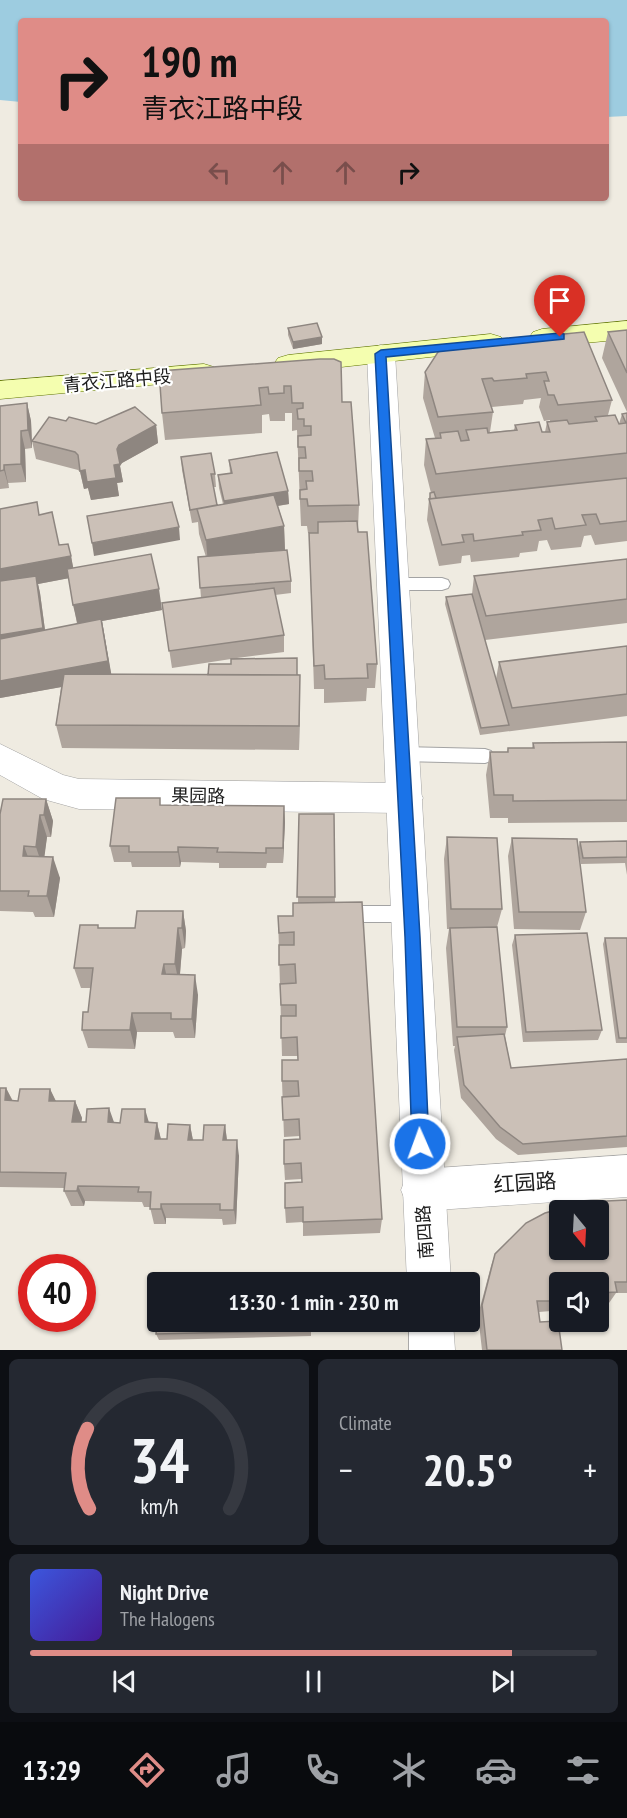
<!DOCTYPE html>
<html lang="en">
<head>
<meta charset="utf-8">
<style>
	body { margin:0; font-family:"PT Sans Narrow","Noto Sans SC",sans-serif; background:#242831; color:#f1f3f6; height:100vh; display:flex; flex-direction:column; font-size:22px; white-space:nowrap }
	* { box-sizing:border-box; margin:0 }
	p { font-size:20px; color:#9ea1a6 }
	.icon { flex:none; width:33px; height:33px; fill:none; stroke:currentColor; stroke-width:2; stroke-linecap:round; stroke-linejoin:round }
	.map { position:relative; height:1350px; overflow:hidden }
	.details { display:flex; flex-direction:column; gap:9px; padding:9px; background:#0d0f14; flex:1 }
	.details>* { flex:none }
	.banner { position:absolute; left:18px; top:18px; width:591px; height:183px; border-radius:6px; box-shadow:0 2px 4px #0004; background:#df8c87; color:#111; overflow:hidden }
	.needle { width:39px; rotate:162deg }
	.fabs { position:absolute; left:549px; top:1200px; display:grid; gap:12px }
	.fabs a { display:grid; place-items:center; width:60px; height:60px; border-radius:6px; background:#171b24; box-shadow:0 2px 4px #0004; font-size:30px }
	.speed { position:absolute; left:18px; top:1254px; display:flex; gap:12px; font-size:30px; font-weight:700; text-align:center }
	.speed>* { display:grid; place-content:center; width:78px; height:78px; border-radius:50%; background:#171b24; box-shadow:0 2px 4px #0004; line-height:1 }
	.speed .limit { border:9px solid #d22; background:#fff; color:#111 }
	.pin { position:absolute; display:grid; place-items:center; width:51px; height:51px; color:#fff; margin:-62px -26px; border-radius:50% 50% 50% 0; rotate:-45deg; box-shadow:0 0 6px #0007 }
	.pin .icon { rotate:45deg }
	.me { position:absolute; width:66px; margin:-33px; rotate:358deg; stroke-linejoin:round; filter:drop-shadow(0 0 4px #0008) }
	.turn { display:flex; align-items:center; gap:21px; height:126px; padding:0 24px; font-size:27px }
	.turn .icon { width:78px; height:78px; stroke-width:2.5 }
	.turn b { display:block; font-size:42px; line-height:51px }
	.lanes { display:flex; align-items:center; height:57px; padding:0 24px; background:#0003; justify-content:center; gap:30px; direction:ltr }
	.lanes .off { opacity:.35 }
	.big { font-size:45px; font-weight:700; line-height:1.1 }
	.details .tile { flex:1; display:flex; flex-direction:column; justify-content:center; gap:9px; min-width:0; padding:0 21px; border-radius:9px; background:#242831 }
	.details .dial { align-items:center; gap:0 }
	.dial svg { height:156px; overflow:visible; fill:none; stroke:#363941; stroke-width:7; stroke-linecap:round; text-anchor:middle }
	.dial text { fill:#f1f3f6; stroke:none }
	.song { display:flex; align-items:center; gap:18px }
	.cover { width:72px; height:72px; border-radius:9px; background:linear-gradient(135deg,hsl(230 70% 55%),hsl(260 70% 35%)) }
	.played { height:6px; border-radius:3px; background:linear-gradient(90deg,#df8c87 85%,#363941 85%) }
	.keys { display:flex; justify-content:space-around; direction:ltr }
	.heat { display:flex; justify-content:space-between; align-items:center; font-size:33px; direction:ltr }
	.details .tiles { flex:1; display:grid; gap:9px; grid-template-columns:1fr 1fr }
	.tile:last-child { grid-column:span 2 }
	.trip { position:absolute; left:147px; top:1272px; width:333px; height:60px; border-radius:6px; background:#171b24; box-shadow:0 2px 4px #0004; font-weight:700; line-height:60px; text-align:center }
	.menu { display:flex; height:96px; justify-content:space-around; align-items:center; background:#090b0e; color:#9ea1a6 }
	.menu .icon { width:42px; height:42px }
	.menu .selected { color:#df8c87 }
	.menu b { font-size:27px; color:#f1f3f6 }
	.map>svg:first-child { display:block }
	.water { fill:#9dcce0 }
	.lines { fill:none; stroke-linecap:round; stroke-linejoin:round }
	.service-casing { stroke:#a3a3a3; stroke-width:2 }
	.minor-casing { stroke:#a3a3a3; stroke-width:1 }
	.tertiary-casing { stroke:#a3a3a3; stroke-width:1 }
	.secondary-casing { stroke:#607600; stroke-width:1 }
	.service { fill:#fff; fill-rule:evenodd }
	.minor { fill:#fff; fill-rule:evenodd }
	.tertiary { fill:#fff; fill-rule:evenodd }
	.secondary { fill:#f4feaf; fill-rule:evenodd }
	.wall { fill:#afa59d; fill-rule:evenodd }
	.shaded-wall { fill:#8e8680 }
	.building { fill:#cbc0b7; stroke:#8e8680; stroke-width:1.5; fill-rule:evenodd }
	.route { fill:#1a73e8; stroke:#114b97; stroke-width:1.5 }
	.labels { text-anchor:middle; stroke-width:4.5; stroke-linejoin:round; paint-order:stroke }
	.street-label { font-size:18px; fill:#1c1c1c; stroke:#fff }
	.near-street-label { font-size:21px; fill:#1c1c1c; stroke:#fff }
</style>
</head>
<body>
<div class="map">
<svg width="627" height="1350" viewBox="0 0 627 1350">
	<rect width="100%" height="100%" fill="#efebe1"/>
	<!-- water -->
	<path class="water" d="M0,0H627V116L606,117V21H21V102L0,100Z"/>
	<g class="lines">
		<!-- service casing -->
		<g class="service-casing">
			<path id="service" d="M393,578H442L448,580L450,584L448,588L442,590H393L387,588L385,584L387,580Z
				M402,747L485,749L491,751L494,756L491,761L485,763L402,761L396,759L393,754L396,749Z
				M341,906H411L418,908L420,914L418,920L411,922H341L334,920L332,914L334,908Z"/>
		</g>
		<!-- minor casing -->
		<g class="minor-casing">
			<path id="minor" d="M0,744L63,775L79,779L405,783L417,787L423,798L417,809L405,813L79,809L43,799L0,775Z
				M627,1155V1197L422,1211L407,1205L401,1190L407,1175L422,1169Z"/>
		</g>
		<!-- tertiary casing -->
		<g class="tertiary-casing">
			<path id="tertiary" d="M381,345L391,348L395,354L451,1282H407L367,354L371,348Z
				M409,1322H453L455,1350H409Z"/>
		</g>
		<!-- secondary casing -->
		<g class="secondary-casing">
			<path id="secondary" d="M627,321V339L542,347L533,344L529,338L533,332L542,329Z
				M491,334L501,337L504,343L501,349L288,373L278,370L274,364L278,358L288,355Z
				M204,364L214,367L218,373L214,379L0,399V381Z"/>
		</g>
		<!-- service -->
		<use href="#service" class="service"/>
		<!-- minor -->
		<use href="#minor" class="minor"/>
		<!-- tertiary -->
		<use href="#tertiary" class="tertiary"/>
		<!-- secondary -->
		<use href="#secondary" class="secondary"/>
	</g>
	<!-- wall -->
	<path class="wall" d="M288,328L322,344L293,349L288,335Z
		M627,330V412L602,358L608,332Z
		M584,332L612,400L608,415L619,424L622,414L627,413V541L595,545L591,535L584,536L581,547L551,550L547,540L539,541L537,551L520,553L519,557L471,562L470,555L462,556L461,563L439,566L427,520L429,499L431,493L424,465L426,439L435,438L423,398L425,372ZM541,398L539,407L544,421L550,420V421L547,422L545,432H542L515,425L514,430L490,432L493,412L492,407L523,404L524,400Z
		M320,359L342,402L359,505L358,528L377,664L375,688H367L366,701L324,703V689H314L309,533H318H308L307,526H301L297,430L292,431V413H285V421H270L269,414L262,415V433L165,440L162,413Z
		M27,403L31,421L32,441L66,421L96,424L156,425L158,443L122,463L120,466L123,482L117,483L119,496L91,500L88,488L84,489L80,472L78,470L36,459L32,441V448L25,449L26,482L8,483L9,488L0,489V406Z
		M181,457L215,474L216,487H213L217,505L223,504L219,488L218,475L230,473L229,460L288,491L289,504L278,506L284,526L285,551L291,581V593L275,595L284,635V652L237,658L300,675L299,750L62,748L56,725L61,687L0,698L40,515L59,545L71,556L73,568L162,610L102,621L111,674L208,675L231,664V659L172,668L162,603L201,598L198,557H206L199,534L198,522L192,523L182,470ZM69,578L77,624L45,630L40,593L38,584Z
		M627,559V623L485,640L496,679L499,662L627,646V716L480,735L445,604L446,597L472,594L474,576Z
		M627,742V822L508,823V818H490L486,775L490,752H507L508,748H532L533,743Z
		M46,799L53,821L51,837H47L44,856L60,878L54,917H35L33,912L0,911V814Z
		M161,805L284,806L285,822L283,863H267L266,868H219V863L181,862L180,867H132L131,862H114L110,846Z
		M299,814H334L335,902L382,1219L380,1233L303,1236V1222L286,1223L285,1208L302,1182V1179L285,1180L284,1164L300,1139V1136L284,1137L282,1081L298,1060V1056H282L278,916H293L298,903Z
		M447,837L502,909L497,927L507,1027L505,1036L511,1068L627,1059V1147L518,1155L496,1139L461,1098L454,1050L455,1046H453L446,948L449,929H447L444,859Z
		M512,838L586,912L580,930L514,929L508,856Z
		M627,841V875L625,863L581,864L578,848L580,842Z
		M183,911L186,931L185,948L182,949L180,975L198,995L195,1038H175L173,1032H137L135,1049L88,1048L82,1030L88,1012L91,988H81L74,968L99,928H135Z
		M515,935L602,1030L598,1040L523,1042L512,945Z
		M605,938H627V1043H616L603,944Z
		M0,1088H6L13,1101H18L50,1089L56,1101H75L82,1118L81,1122L157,1123L161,1139H167L190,1125L193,1140H203L225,1125L227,1140L239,1156L236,1224L223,1225L222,1219L166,1218V1224H154L150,1207H144L142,1202L85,1201L84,1206H71L64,1191V1188L0,1187Z
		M627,1200V1293H616L609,1303H598V1282H560V1317L552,1318L551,1311L539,1312L540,1322L562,1350H482L478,1315L491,1266L495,1254Z
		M311,1322V1336L159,1340L156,1334Z"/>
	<!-- shaded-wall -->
	<path class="shaded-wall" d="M322,337V344L293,349V342Z
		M27,403L31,421L32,448L28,430Z
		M156,425L158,443L122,463L120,466L123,482L117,483L119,496L91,500L88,488L84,489L80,471L114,465L117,449L119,445Z
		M21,431L25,449L26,482L21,464Z
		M4,465L8,483L9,488L4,470Z
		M288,491L289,504L225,514L224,501Z
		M284,526L285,551L208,565L206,540Z
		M179,527L180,540L94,556L92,543Z
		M71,556L75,577L38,584L40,593L47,645L0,653V569Z
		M159,589L162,610L102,621L112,678L0,698V681L78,626L73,605Z
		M300,675V699L299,750V726Z
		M46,799L53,821L51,837L44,815Z
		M284,806L285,822L283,863V848Z
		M40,815L47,837L43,868L36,847Z
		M24,846L32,868L23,856Z
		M178,847L181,862L180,867L178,852Z
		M53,857L60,878L54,917L47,896Z
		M183,911L186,931L185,948L182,928Z
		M178,928L182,949L179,984L175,964Z
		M164,964L168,983L162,974Z
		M195,975L198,995L195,1038L192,1019Z
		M132,1013L137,1032L135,1049L130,1030Z
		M6,1088L15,1106L5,1100Z
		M50,1089L58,1106L49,1101Z
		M75,1101L82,1118L79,1139L72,1122Z
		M109,1108L115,1125L108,1122Z
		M145,1109L150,1126L145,1122Z
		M157,1123L161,1140L155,1139Z
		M190,1125L193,1141L188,1140Z
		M225,1125L227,1141L223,1140Z
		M237,1140L239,1156L236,1224L234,1210Z
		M78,1186L85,1201L84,1206L77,1191Z
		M161,1204L166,1218V1224L161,1209Z"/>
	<!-- building -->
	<path class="building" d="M317,323L322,337L293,342L288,328Z
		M627,330V373L608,332Z
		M584,332L612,400L558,405L554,395H548L544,381H549L546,372L526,374L527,378L494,381L492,378L482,379L493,412L438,417L425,372L438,352L452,345Z
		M320,359H334L341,362L342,402H351L359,505L308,506L307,499H300V490L307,489L306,481H313L312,471H299V458H306L305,447H298V436L311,435V426H304V419H298L297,409L303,408V403H292L291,386H284V393L269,394L268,387L259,388L261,405L162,413L159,371Z
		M27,403L28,430L21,431V464L4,465V470L0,471V406Z
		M135,407L156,425L119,445L117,449L120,464L114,465L116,478L87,482L85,470L80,471L78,455L75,452L32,441L49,417L66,421L69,417L96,424Z
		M627,413V453L436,474L426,439L441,438L440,433L458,431L461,441L469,440L466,430L487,428L488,433L517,430L515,425L539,422L542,432H550L547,422L567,420L569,424L597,421L595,417L615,415L619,424L626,423L622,414Z
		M277,452L288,491L224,501L218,475L232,473L229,460Z
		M211,453L215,474H211L217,505L190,510L181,457Z
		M627,478V521L600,524L596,514L582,515L586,525L555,529L552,518L538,520L541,530L522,532L523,535L474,541L473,534L462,535L464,542L442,545L429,499Z
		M434,492L436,498L430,499V493Z
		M274,495L284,526L206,540L197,509Z
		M37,502L39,515L52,512L59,545L68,544L71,556L0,569V509Z
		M172,502L179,527L92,543L87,516Z
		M357,521L358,532H367L377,664H367L368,678L325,679L324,665L314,666L309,533H318V522Z
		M287,550L291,581L200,588L198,557Z
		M151,554L159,589L73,605L67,569Z
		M627,559V599L486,616L474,576Z
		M36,576L43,628L0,635V581Z
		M274,588L284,635L169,651L162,603Z
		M472,594L509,725L481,728L446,597Z
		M101,619L108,661L0,681V639Z
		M627,646V694L512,708L499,662Z
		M297,658V675H208L209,664H231V659Z
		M64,674L300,675L299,726L56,725Z
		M627,742V800L513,801V795H494L490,752H508V748H534L533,743Z
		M116,798H160V805L284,806L283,848H266V853L217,852L218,848L178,847V852H129V846H110Z
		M3,799H46L44,815H40L36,847L24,846L23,856L53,857L47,896H28L29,891H0V814Z
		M299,814H334L335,897H297Z
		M447,837L497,838L502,909H451Z
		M512,838L577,839L586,912H519Z
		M627,841V857L583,858L580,842Z
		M362,902L382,1219L303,1222V1207L285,1208V1183L302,1182L301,1163L284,1164V1140L300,1139L299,1119L283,1120L282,1097L299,1096L298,1081H282V1060H298L297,1037L281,1038V1016H296V1005H281L280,984L296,983L295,964L279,965V945H294V932L279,933L278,916H293V903Z
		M137,911H183L182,928H178L175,964H164L162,974L195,975L192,1019H171V1013H132L130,1030H82L83,1012H88L93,968H74L80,925H98V928H135Z
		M497,927L507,1027H457L450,928Z
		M587,933L602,1030L526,1032L515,935Z
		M605,938H627V1038H619Z
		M504,1034L511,1068L627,1059V1136L523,1144L500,1127L464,1085L457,1037Z
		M0,1088H6L5,1100L18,1101L20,1089H50L49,1101H75L72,1122H86L87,1109L109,1108L108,1122L120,1123L122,1109H145V1122L157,1123L155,1139H167L168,1124L190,1125L188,1140H203L204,1125H225L223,1140H237L234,1210H220V1204H161V1209H150L151,1192H138L139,1187L78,1186L77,1191H64L66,1173L0,1172Z
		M627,1200V1282H615L617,1292L598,1293V1282H560V1308H558L557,1301H537L540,1322L558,1321L562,1350H487L482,1305L495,1254L526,1223L545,1213L586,1202ZM560,1210H598V1250H560Z
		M158,1310V1322H311V1330L156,1334Z"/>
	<!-- route -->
	<path class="route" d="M560,333L564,334V339L386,357L420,937L429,1144L427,1150L420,1152L414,1150L412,1144L405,937L375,354L381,350Z"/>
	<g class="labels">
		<!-- street labels -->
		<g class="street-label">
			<text transform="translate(117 381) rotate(-5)" y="6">青衣江路中段</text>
			<text transform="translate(198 796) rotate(1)" y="6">果园路</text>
			<text transform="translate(425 1232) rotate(-94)" y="6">南四路</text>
		</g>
		<!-- near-street labels -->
		<g class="near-street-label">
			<text transform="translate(525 1183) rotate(-4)" y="7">红园路</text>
		</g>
	</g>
</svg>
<div class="fabs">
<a><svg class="needle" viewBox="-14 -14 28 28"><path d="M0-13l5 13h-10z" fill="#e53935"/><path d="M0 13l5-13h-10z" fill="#9ea1a6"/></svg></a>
<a><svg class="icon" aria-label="sound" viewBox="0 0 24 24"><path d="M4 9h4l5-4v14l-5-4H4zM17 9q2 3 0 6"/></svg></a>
</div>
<div class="speed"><div class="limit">40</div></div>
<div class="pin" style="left:560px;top:337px;background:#d93025"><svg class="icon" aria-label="arrive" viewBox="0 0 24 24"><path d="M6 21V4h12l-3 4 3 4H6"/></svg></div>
<svg class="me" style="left:420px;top:1144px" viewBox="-20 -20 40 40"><circle r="17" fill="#1a73e8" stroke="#fff" stroke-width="3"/><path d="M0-11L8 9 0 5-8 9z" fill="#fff"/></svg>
<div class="trip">13:30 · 1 min · 230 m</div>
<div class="banner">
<div class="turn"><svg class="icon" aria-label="right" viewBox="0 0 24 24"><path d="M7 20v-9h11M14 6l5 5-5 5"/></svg><div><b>190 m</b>青衣江路中段</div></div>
<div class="lanes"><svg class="icon off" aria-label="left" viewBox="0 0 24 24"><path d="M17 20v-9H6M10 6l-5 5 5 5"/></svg><svg class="icon off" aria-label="ahead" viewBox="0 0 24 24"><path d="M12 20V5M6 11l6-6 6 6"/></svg><svg class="icon off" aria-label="ahead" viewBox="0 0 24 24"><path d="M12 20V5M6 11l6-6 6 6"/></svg><svg class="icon" aria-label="right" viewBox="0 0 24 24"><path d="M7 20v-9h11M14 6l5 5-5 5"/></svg></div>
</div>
</div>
<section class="details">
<div class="tiles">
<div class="tile dial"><svg viewBox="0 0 100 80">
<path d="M14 69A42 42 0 1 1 86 69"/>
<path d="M14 69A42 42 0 0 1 13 28" stroke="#df8c87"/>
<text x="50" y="56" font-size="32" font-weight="700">34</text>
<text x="50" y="72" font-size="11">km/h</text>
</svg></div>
<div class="tile"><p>Climate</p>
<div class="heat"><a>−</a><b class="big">20.5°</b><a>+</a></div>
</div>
<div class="tile">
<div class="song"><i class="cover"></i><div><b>Night Drive</b><p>The Halogens</p></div></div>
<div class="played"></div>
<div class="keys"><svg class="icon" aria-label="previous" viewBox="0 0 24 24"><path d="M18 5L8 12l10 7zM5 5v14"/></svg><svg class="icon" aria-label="pause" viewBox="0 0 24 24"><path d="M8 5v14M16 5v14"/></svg><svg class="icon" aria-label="next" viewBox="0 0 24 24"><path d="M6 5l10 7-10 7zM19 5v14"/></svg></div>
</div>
</div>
</section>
<nav class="menu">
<b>13:29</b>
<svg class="icon selected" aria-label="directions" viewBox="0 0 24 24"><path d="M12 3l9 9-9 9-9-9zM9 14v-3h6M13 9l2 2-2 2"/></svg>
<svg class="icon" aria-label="music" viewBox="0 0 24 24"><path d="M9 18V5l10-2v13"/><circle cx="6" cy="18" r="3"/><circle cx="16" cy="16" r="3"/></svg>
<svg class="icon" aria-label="phone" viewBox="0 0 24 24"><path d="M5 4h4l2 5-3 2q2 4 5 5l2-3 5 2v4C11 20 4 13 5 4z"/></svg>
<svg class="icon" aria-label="climate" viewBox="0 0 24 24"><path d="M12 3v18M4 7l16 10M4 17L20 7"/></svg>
<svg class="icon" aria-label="car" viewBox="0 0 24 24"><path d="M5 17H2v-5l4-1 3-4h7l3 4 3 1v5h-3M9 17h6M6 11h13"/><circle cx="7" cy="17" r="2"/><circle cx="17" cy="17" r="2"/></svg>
<svg class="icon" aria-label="filters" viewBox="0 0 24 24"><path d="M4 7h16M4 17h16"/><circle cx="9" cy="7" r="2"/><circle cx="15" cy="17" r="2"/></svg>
</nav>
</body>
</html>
